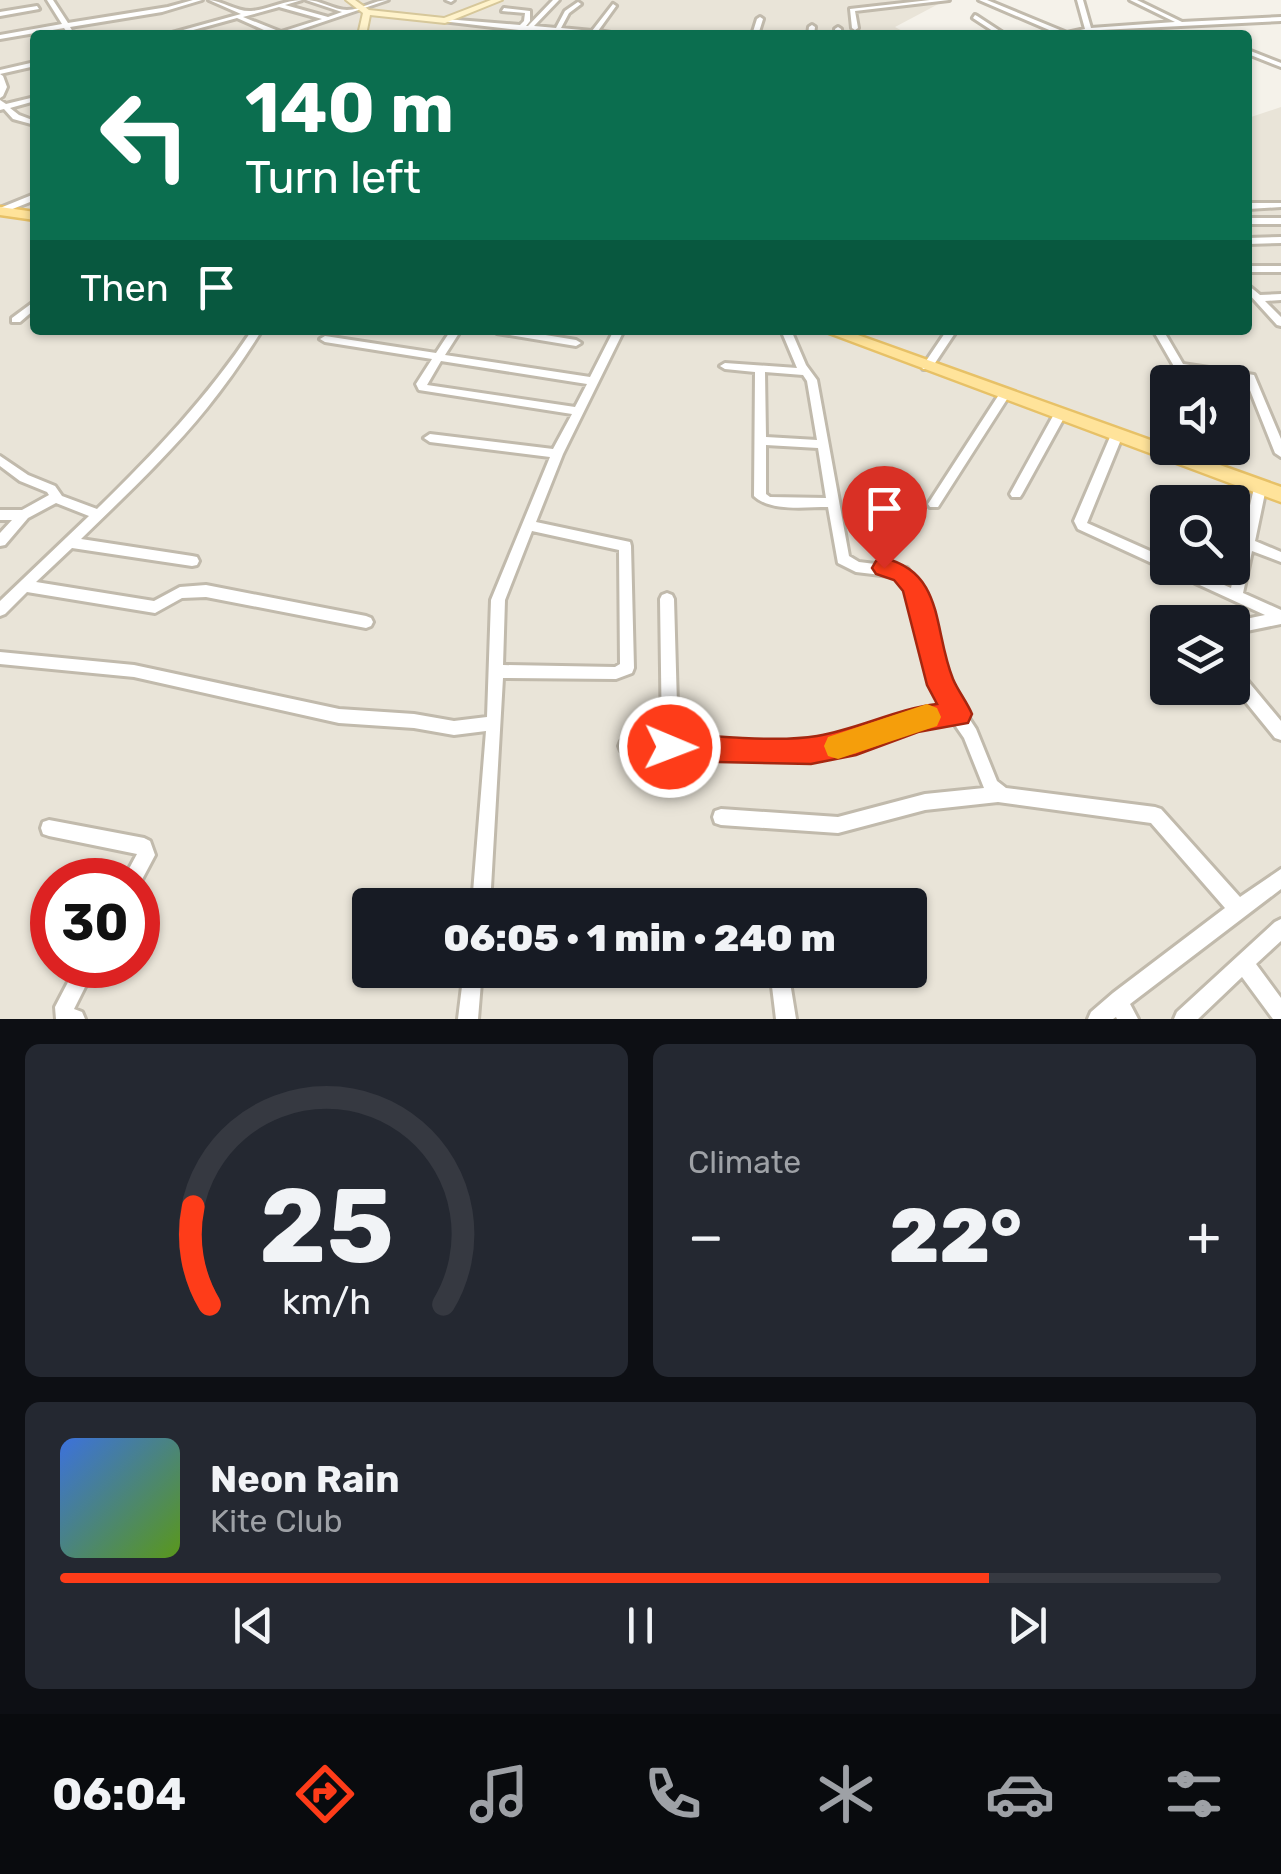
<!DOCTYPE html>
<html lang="en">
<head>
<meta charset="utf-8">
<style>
	body { margin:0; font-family:Rubik,sans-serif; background:#242831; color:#f1f3f6; height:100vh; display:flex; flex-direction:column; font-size:38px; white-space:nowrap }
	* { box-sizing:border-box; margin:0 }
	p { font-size:32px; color:#9ea1a6 }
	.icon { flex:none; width:55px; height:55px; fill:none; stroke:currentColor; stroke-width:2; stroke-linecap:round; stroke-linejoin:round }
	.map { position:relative; height:1019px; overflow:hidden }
	.details { display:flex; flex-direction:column; gap:25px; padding:25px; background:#0d0f14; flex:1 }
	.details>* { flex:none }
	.hud { position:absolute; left:30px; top:30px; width:1222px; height:305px; border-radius:10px; box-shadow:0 2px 8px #0004; background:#0b6e4f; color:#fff; overflow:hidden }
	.controls { position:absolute; left:1150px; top:365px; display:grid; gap:20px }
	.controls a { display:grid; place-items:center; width:100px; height:100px; border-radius:10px; background:#171b24; box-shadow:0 2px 8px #0004; font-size:50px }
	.speed { position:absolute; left:30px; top:858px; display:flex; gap:20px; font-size:50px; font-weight:700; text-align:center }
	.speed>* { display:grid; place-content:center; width:130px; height:130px; border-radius:50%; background:#171b24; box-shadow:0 2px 8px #0004; line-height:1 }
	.speed .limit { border:15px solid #d22; background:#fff; color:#111 }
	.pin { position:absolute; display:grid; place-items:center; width:85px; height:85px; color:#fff; margin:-102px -42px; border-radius:50% 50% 50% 0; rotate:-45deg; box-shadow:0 0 10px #0007 }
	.pin .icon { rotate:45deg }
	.me { position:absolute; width:110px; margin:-55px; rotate:91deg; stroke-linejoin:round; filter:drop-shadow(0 0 8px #0008) }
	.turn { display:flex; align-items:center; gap:35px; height:210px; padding:0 50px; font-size:45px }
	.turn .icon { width:130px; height:130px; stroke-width:2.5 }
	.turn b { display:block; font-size:70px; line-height:85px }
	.then { display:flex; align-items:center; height:95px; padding:0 50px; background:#0003; gap:20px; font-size:38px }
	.big { font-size:75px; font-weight:800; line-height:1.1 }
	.details .widget { flex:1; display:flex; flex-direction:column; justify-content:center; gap:15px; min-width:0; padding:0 35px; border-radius:15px; background:#242831 }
	.details .dial { align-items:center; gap:0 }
	.dial svg { height:260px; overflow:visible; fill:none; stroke:#363941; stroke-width:7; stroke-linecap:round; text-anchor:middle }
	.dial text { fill:#f1f3f6; stroke:none }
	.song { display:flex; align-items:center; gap:30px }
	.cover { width:120px; height:120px; border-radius:15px; background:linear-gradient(135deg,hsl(220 70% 55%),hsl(90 70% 35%)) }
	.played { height:10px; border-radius:5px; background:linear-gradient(90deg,#fe3c19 80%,#363941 80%) }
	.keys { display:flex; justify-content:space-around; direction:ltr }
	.heat { display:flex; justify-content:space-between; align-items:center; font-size:55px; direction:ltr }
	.details .tiles { flex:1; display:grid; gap:25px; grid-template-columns:1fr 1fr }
	.widget:last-child { grid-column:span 2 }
	.trip { position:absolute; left:352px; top:888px; width:575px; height:100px; border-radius:10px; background:#171b24; box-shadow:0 2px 8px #0004; font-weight:800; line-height:100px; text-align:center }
	.tab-bar { display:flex; height:160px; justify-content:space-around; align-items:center; background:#090b0e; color:#9ea1a6 }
	.tab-bar .icon { width:70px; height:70px }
	.tab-bar .current { color:#fe3c19 }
	.tab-bar b { font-size:45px; color:#f1f3f6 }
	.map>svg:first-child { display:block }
	.residential { fill:#e9e4d8; fill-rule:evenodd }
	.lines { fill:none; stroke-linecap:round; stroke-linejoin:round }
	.street-casing { stroke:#c1baac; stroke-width:6 }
	.secondary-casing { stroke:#d6c79a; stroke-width:4 }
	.primary-casing { stroke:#e7c167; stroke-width:5 }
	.street { fill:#fff; fill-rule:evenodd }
	.secondary { fill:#fff3cb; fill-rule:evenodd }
	.primary { fill:#ffe39a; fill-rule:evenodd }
	.route { fill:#fe3c19; stroke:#a52710; stroke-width:2.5 }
	.slow { fill:#f59e0b }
</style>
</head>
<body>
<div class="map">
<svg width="1281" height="1019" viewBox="0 0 1281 1019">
	<rect width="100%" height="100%" fill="#f5f2ea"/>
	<!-- residential -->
	<path class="residential" d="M0,0H946L895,27L910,35H35V330H1248V118L1281,107V1019H0ZM1168,382H1232V448H1168ZM1168,502H1232V568H1168ZM1168,622H1232V688H1168ZM52,880H138V965H52ZM370,905H910V970H370Z"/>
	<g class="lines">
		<!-- street casing -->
		<g class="street-casing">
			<path id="street" d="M47,0H53L68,23L168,7L193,0H202L162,12L70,27L75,35H69L64,28L0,39V35L62,24Z
				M209,0C223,1 237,12 251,11C268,10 284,0 302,0L285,5L328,17L342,12L306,0C321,0 333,10 347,10C361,10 374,0 388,0L284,35H275L237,18L175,35H165L241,14ZM279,7L322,19L281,32L243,17Z
				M446,0H454L451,2Z
				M553,0H559L534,26L556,28L565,11L578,2L581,4L569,13L561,28L592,31L613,4L616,6L598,31L624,35L528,31L442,21L445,19L520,25L524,21L525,13L502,11L504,8L530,11V21L526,26H528Z
				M930,0H949L855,11L858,28L855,30L852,28L850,9Z
				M979,0H987L1067,33L1085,29L1077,0H1083L1091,28L1175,22L1130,0H1137L1182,22L1281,17V21L1100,30L1076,35H1061Z
				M37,6L39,9L0,16V12Z
				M975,15L977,16L1006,35H999L973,18Z
				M760,17L763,19L758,35H752L757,19Z
				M812,25L815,27L814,35H808L809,27Z
				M838,27L841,29L842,35H836L835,29Z
				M661,33H727L730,35H658Z
				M1248,50L1281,63V67L1248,54Z
				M35,62V66L0,74V70Z
				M0,74L3,76L7,87L3,96L0,98Z
				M35,97V101L10,108L19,115L35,121V125L13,119L4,109L0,110V100L6,104Z
				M32,195H35V200L0,214V208Z
				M1248,203H1281V207L1248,209Z
				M1248,218H1281V224H1248Z
				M1281,237V243L1248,244V238Z
				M1248,266H1281V272H1248Z
				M1248,285L1260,295L1281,294V300L1265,301L1281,317V326L1277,325L1248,293Z
				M35,301V309L20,322H12V318Z
				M252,330H262C245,357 227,383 207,408C169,455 124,497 81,539L192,556L197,557L199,561L197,565L192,566L72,548L36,582L154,601L180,587L206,585L366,616L371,618L373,622L371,626L366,628L206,597L182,598L155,613L27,592L5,614L0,616V601L89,516L56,503L28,518L5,545L0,546V533L12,520H0V510H22L49,495L47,492L20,481L0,466V456L28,475L55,486L62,496L97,509C154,453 208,397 252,330Z
				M451,330H461L445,355L590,377L614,330H624L563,454L536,522L630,542L631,546L634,668L632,673L616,679L503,678L490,905H472L486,731L454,735L414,728L339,723L134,677L0,664V652L134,665L339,709L414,714L454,721L487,717L491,600L550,457L430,442L424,438L430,434L553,449L572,414L419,390L416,384L432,359L325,342L320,339L325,336L436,353ZM441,361L587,384L575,407L427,385ZM532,531L619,550L620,664L615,667L503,665L505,600Z
				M492,330H515L576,340L581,343L576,346L497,333Z
				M781,330H791L806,365L817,380L849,556L859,562L907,568L921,587L951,691L976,729L997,781L1006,788L1155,807L1161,809L1240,897L1281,869V889L1130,1004L1138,1019H1117L1116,1017L1113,1019H1088L1091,1012L1113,993L1225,908L1151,823L998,802L925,810L838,833L721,825L715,823L713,817L715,811L721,809L838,817L925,794L984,788L964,738L953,722C909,727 870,749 827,756C761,766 693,756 627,753L621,751L619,746L621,741L627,739L662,740L660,599L662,595L667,593L672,595L674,599L678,741C729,744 782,750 833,740C871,733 906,715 945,709L936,694L908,589L898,577L856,572L838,563L828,507C805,507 771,512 754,496L755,372L725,369L720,366L725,363L797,368ZM765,372L803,375L807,381L817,440L766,437ZM766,445L818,448L826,498L770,497L766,494Z
				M947,330H957L931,369H923L922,367Z
				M1153,330H1163L1183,364L1254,375L1281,439V457L1275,453L1246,380L1187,371L1193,382H1183Z
				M1004,392L1009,396L938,507H930L928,504L930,501L1000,393Z
				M1059,412L1065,416L1022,494L1020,497H1012L1010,494L1053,416Z
				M1116,433L1122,437L1087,523L1168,559V568H1185L1231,588L1254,488L1256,485H1264L1266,488L1255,541L1281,552V562L1252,551L1243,593L1281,610V624L1232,634V622H1231L1265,615L1078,529L1074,521L1110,437Z
				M1201,448H1213L1219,471L1217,474H1209Z
				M1232,667L1237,668L1281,721V740L1275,738L1232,685Z
				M49,820L144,838L150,841L155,855L138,887V880H123L137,854L49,836L43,834L41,828L43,822Z
				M1281,919V941L1256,964L1281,998V1019H1273L1242,977L1198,1019H1174L1177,1012L1275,922Z
				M77,965H96L74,1009L82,1012L85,1019H56L55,1007Z
				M464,970H482L478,1019H458Z
				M770,970H788L796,1019H776Z"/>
		</g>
		<!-- secondary casing -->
		<g class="secondary-casing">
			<path id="secondary" d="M346,0H355L369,10L444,18L491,0H502L445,23L370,15L366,35H358L363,13Z"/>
		</g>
		<!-- primary casing -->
		<g class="primary-casing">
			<path id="primary" d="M0,207L35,212V220L0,215Z
				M821,330H844L1281,487V502Z"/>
		</g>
		<!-- street -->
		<use href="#street" class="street"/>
		<!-- secondary -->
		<use href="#secondary" class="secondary"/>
		<!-- primary -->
		<use href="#primary" class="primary"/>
	</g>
	<!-- route -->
	<path class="route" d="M884,558C945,573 933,630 953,679C958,691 967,702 972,714L968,723L918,732L856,755L811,764L670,761L660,757L655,747L660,738L670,734C715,735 774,743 817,736C859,729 896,709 937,704L927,685L903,591L894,580L876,574L872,568L876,561Z"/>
	<!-- slow -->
	<path class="slow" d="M927,704L937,708L941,717L937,726L838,759L828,756L824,746L828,737Z"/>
</svg>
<div class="controls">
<a><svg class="icon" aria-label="sound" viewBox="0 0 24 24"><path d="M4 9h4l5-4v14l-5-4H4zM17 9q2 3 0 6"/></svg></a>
<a><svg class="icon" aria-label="search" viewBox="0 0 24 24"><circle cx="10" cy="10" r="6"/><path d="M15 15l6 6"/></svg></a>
<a><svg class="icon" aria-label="layers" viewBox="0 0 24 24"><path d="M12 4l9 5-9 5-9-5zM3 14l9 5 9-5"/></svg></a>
</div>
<div class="speed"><div class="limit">30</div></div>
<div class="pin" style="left:884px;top:568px;background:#d93025"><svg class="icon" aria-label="arrive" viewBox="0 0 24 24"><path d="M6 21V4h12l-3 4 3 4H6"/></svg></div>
<svg class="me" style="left:670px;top:747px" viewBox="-20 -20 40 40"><circle r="17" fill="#fe3c19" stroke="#fff" stroke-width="3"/><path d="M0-11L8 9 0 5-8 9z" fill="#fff"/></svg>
<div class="trip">06:05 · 1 min · 240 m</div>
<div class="hud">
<div class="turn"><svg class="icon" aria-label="left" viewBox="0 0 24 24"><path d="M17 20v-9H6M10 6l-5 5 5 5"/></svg><div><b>140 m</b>Turn left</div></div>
<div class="then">Then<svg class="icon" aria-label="arrive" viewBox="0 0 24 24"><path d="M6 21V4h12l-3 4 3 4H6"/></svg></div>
</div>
</div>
<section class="details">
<div class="tiles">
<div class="widget dial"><svg viewBox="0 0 100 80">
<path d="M14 69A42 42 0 1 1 86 69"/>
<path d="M14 69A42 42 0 0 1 9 39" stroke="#fe3c19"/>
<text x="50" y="56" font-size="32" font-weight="700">25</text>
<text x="50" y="72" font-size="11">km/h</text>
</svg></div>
<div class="widget"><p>Climate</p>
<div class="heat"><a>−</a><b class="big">22°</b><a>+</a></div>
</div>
<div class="widget">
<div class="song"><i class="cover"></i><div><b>Neon Rain</b><p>Kite Club</p></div></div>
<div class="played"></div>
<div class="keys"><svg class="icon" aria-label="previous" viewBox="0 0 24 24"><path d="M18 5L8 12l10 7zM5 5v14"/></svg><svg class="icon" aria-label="pause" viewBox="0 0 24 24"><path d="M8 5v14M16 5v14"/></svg><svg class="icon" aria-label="next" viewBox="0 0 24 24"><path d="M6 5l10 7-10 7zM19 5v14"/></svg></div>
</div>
</div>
</section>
<nav class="tab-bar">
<b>06:04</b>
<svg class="icon current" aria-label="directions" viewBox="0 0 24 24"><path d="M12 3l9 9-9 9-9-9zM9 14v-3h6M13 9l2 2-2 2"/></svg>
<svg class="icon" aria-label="music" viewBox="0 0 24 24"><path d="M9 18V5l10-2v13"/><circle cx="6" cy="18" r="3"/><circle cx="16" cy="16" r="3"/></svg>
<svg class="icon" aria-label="phone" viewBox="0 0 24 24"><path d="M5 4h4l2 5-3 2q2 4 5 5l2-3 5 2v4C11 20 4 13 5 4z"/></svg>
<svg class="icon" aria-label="climate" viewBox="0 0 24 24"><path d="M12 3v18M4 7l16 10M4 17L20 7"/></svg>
<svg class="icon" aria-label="car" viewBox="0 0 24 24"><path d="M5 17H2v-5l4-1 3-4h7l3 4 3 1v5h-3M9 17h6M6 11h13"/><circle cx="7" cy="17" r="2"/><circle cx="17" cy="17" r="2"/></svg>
<svg class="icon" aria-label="filters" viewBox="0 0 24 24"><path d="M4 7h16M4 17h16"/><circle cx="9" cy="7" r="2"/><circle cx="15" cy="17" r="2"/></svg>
</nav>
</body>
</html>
